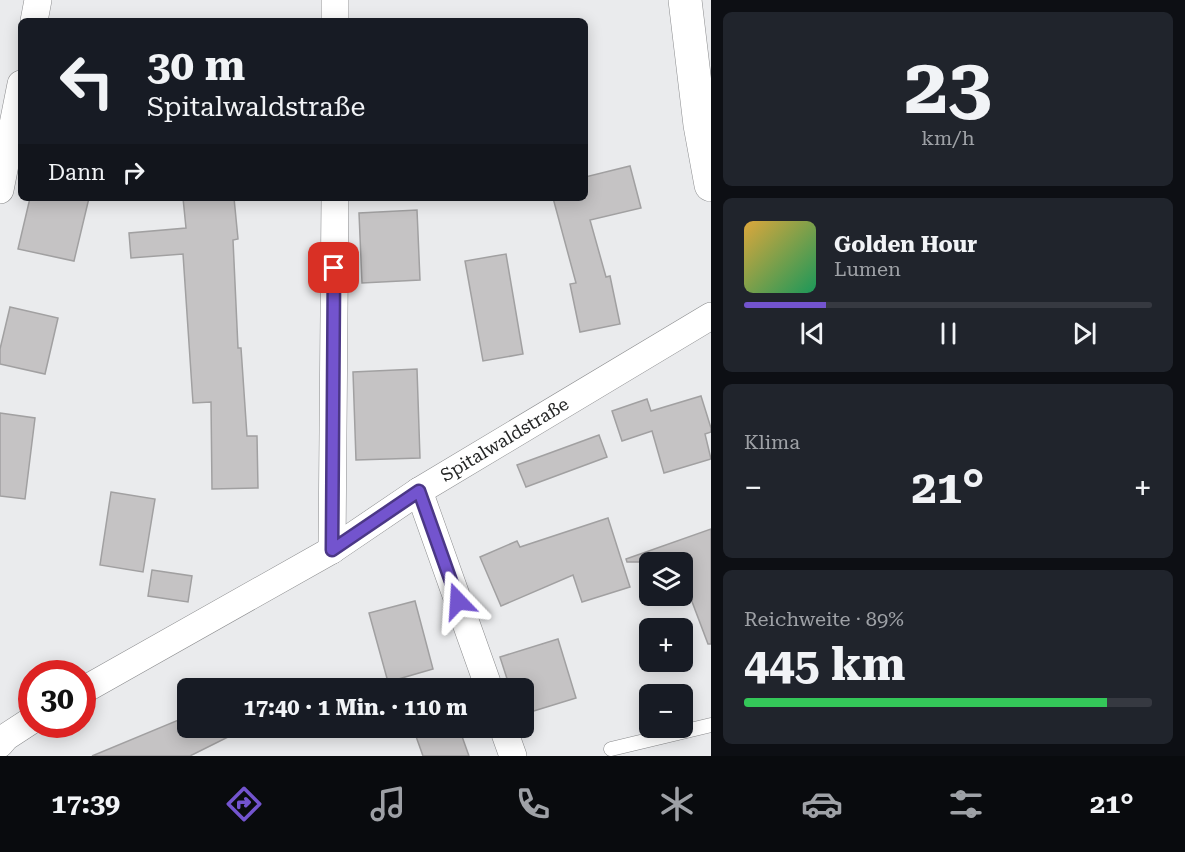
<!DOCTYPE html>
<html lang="de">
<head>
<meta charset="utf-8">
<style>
	body { margin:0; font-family:"Roboto Serif",serif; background:#20242c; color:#f1f3f6; height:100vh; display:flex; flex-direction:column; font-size:22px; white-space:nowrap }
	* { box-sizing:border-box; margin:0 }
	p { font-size:20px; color:#9ea1a6 }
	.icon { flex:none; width:33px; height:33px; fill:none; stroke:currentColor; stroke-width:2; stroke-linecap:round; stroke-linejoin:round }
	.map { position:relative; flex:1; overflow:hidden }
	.sheet { display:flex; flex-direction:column; gap:12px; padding:12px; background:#0d0f14; width:474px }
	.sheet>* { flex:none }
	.hud { position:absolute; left:18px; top:18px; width:570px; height:183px; border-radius:9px; box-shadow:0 3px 15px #0003; background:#171b24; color:#f1f3f6; overflow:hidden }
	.buttons { position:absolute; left:639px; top:552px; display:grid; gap:12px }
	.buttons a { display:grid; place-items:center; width:54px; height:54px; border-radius:9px; background:#171b24; box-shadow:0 3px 15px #0003; font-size:30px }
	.speed { position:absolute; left:18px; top:660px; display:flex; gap:12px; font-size:30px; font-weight:700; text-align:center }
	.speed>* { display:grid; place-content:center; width:78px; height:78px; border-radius:50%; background:#171b24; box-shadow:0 3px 15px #0003; line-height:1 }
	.speed .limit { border:9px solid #d22; background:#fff; color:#111 }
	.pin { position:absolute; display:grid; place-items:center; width:51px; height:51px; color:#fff; margin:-26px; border-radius:12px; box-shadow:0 3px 9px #0006 }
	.me { position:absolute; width:66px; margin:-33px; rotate:340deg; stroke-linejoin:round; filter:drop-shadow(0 0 4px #0008) }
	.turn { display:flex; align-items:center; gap:21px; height:126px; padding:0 30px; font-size:27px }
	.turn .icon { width:78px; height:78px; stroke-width:2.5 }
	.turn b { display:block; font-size:42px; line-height:51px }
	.then { display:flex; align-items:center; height:57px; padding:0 30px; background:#0003; gap:12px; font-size:22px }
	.big { font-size:45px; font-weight:700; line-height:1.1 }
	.sheet .card { flex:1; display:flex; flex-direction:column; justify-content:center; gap:9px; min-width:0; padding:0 21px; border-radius:9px; background:#20242c }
	.sheet .dial { align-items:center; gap:0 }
	.dial b { font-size:78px; line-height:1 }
	.song { display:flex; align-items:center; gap:18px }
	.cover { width:72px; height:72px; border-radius:9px; background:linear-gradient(135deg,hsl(40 70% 55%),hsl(150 70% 35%)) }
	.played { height:6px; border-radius:3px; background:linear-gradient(90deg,#7354ce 20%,#363941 20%) }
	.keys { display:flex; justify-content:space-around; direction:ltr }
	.heat { display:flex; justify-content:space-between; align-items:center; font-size:33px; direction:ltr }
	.charge { height:9px; border-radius:4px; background:linear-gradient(90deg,#34c759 89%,#363941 0) }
	.trip { position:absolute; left:177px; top:678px; width:357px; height:60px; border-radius:9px; background:#171b24; box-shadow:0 3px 15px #0003; font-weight:700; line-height:60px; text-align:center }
	.tab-bar { display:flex; height:96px; justify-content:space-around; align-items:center; background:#090b0e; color:#9ea1a6 }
	.tab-bar .icon { width:42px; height:42px }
	.tab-bar .current { color:#7354ce }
	.tab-bar b { font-size:27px; color:#f1f3f6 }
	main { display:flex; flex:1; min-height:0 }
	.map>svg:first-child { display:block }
	.building { fill:#c5c3c4; stroke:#a1a0a1; stroke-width:1.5 }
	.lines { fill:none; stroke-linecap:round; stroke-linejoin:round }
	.lane-casing { stroke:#8a8b8d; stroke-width:15 }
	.street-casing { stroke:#8a8b8d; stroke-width:28 }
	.secondary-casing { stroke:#8a8b8d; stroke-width:34 }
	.lane { stroke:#fff; stroke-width:14 }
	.street { stroke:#fff; stroke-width:27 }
	.secondary { stroke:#fff; stroke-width:33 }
	.route-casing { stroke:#4b3786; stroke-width:15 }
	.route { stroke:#7354ce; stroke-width:10 }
	.labels { text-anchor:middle; stroke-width:4.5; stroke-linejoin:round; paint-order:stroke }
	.street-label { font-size:18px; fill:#252626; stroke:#fff }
</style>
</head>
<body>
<main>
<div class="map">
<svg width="711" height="756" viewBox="0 0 711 756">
	<rect width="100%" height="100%" fill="#eaebed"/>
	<!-- building -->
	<path class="building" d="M630,166L641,208L590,220L606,277L610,276L620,324L580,332L570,284L576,283L553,198H585V177Z
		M30,198H89L74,261L18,249Z
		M183,198H234L238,239L233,240L238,348H241L247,436H257L258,488L212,489L211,402L193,403L183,254L131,258L129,233L186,228Z
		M417,210L420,280L362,283L359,213Z
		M506,254L523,354L483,361L465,261Z
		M10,307L58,318L45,374L0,364V349Z
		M417,369L420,458L356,460L353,372Z
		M701,396L711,428V432L705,434L711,459L664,473L652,431L622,441L612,411L647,399L651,411Z
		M0,413L35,418L25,499L0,496Z
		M599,435L607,457L526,487L517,465Z
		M111,492L155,499L143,572L100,565Z
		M608,518L630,587L582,602L573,575L501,606L480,557L517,541L520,547Z
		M711,529V644H708L682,575V562H627L626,559Z
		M152,570L192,576L188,602L148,596Z
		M415,601L433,669L388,682L369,613Z
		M558,639L576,698L524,714V688H510L500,657Z
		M188,716V728H233L234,734L190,756H92Z
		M413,728H459L469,756H423Z"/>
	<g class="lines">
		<!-- lane casing -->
		<g class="lane-casing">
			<path id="lane" d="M611,749L711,725"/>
		</g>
		<!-- street casing -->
		<g class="street-casing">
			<g id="street">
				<path d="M335,0V21"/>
				<path d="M34,21L38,0"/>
				<path d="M0,190L21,84"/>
				<path d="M419,491L489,688"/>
				<path d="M332,550L335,198"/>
				<path id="s1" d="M82,691L332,550L419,491L711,316"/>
				<path d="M503,728L513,756"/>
				<path d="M0,744L6,737L32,720"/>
			</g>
		</g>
		<!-- secondary casing -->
		<g class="secondary-casing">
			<path id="secondary" d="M685,0L700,125L711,185"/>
		</g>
		<!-- lane -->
		<use href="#lane" class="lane"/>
		<!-- street -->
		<use href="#street" class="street"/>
		<!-- secondary -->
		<use href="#secondary" class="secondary"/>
	</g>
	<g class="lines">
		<!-- route casing -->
		<g class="route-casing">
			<path id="route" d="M334,268L332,550L419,491L458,601"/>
		</g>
		<!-- route -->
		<use href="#route" class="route"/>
	</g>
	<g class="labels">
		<!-- street labels -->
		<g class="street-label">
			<text dy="6" stroke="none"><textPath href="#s1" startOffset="492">Spitalwaldstraße</textPath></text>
		</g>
	</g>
</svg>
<div class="buttons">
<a><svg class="icon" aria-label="layers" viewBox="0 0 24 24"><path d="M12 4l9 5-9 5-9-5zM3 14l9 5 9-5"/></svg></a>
<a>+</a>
<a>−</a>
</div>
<div class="speed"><div class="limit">30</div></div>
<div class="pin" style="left:334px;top:268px;background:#d93025"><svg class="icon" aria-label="arrive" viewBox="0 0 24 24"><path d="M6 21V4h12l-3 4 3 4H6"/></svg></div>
<svg class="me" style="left:458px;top:601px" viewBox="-20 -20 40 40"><path d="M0-17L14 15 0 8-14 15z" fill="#7354ce" stroke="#fff" stroke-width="4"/></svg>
<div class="trip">17:40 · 1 Min. · 110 m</div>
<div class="hud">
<div class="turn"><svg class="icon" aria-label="left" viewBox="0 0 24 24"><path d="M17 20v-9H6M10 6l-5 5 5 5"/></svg><div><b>30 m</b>Spitalwaldstraße</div></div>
<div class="then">Dann<svg class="icon" aria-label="right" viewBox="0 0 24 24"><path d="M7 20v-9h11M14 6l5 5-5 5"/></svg></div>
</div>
</div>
<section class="sheet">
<div class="card dial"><b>23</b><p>km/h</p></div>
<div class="card">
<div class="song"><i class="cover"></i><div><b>Golden Hour</b><p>Lumen</p></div></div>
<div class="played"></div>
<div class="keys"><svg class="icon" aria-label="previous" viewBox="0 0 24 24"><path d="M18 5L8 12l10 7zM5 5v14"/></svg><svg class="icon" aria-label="pause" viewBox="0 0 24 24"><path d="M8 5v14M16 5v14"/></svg><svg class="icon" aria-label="next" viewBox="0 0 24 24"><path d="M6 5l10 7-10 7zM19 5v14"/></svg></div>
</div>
<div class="card"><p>Klima</p>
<div class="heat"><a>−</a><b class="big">21°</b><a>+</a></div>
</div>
<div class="card"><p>Reichweite · 89%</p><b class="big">445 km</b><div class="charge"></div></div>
</section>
</main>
<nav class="tab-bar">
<b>17:39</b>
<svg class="icon current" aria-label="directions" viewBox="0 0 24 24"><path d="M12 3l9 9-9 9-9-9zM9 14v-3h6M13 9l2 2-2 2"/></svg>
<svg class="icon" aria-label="music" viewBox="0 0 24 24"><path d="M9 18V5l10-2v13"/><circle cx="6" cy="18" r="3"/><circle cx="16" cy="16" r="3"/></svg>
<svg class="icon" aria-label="phone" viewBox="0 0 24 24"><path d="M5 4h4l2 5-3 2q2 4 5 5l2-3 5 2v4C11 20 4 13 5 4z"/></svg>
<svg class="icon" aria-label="climate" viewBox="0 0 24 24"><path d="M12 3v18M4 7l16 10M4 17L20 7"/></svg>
<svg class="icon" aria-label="car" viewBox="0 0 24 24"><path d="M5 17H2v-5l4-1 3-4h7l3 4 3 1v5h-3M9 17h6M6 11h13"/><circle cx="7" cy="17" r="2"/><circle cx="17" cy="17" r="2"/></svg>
<svg class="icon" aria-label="filters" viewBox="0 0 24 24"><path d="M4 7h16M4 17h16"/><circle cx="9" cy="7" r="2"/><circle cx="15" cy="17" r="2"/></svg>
<b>21°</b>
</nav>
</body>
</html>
